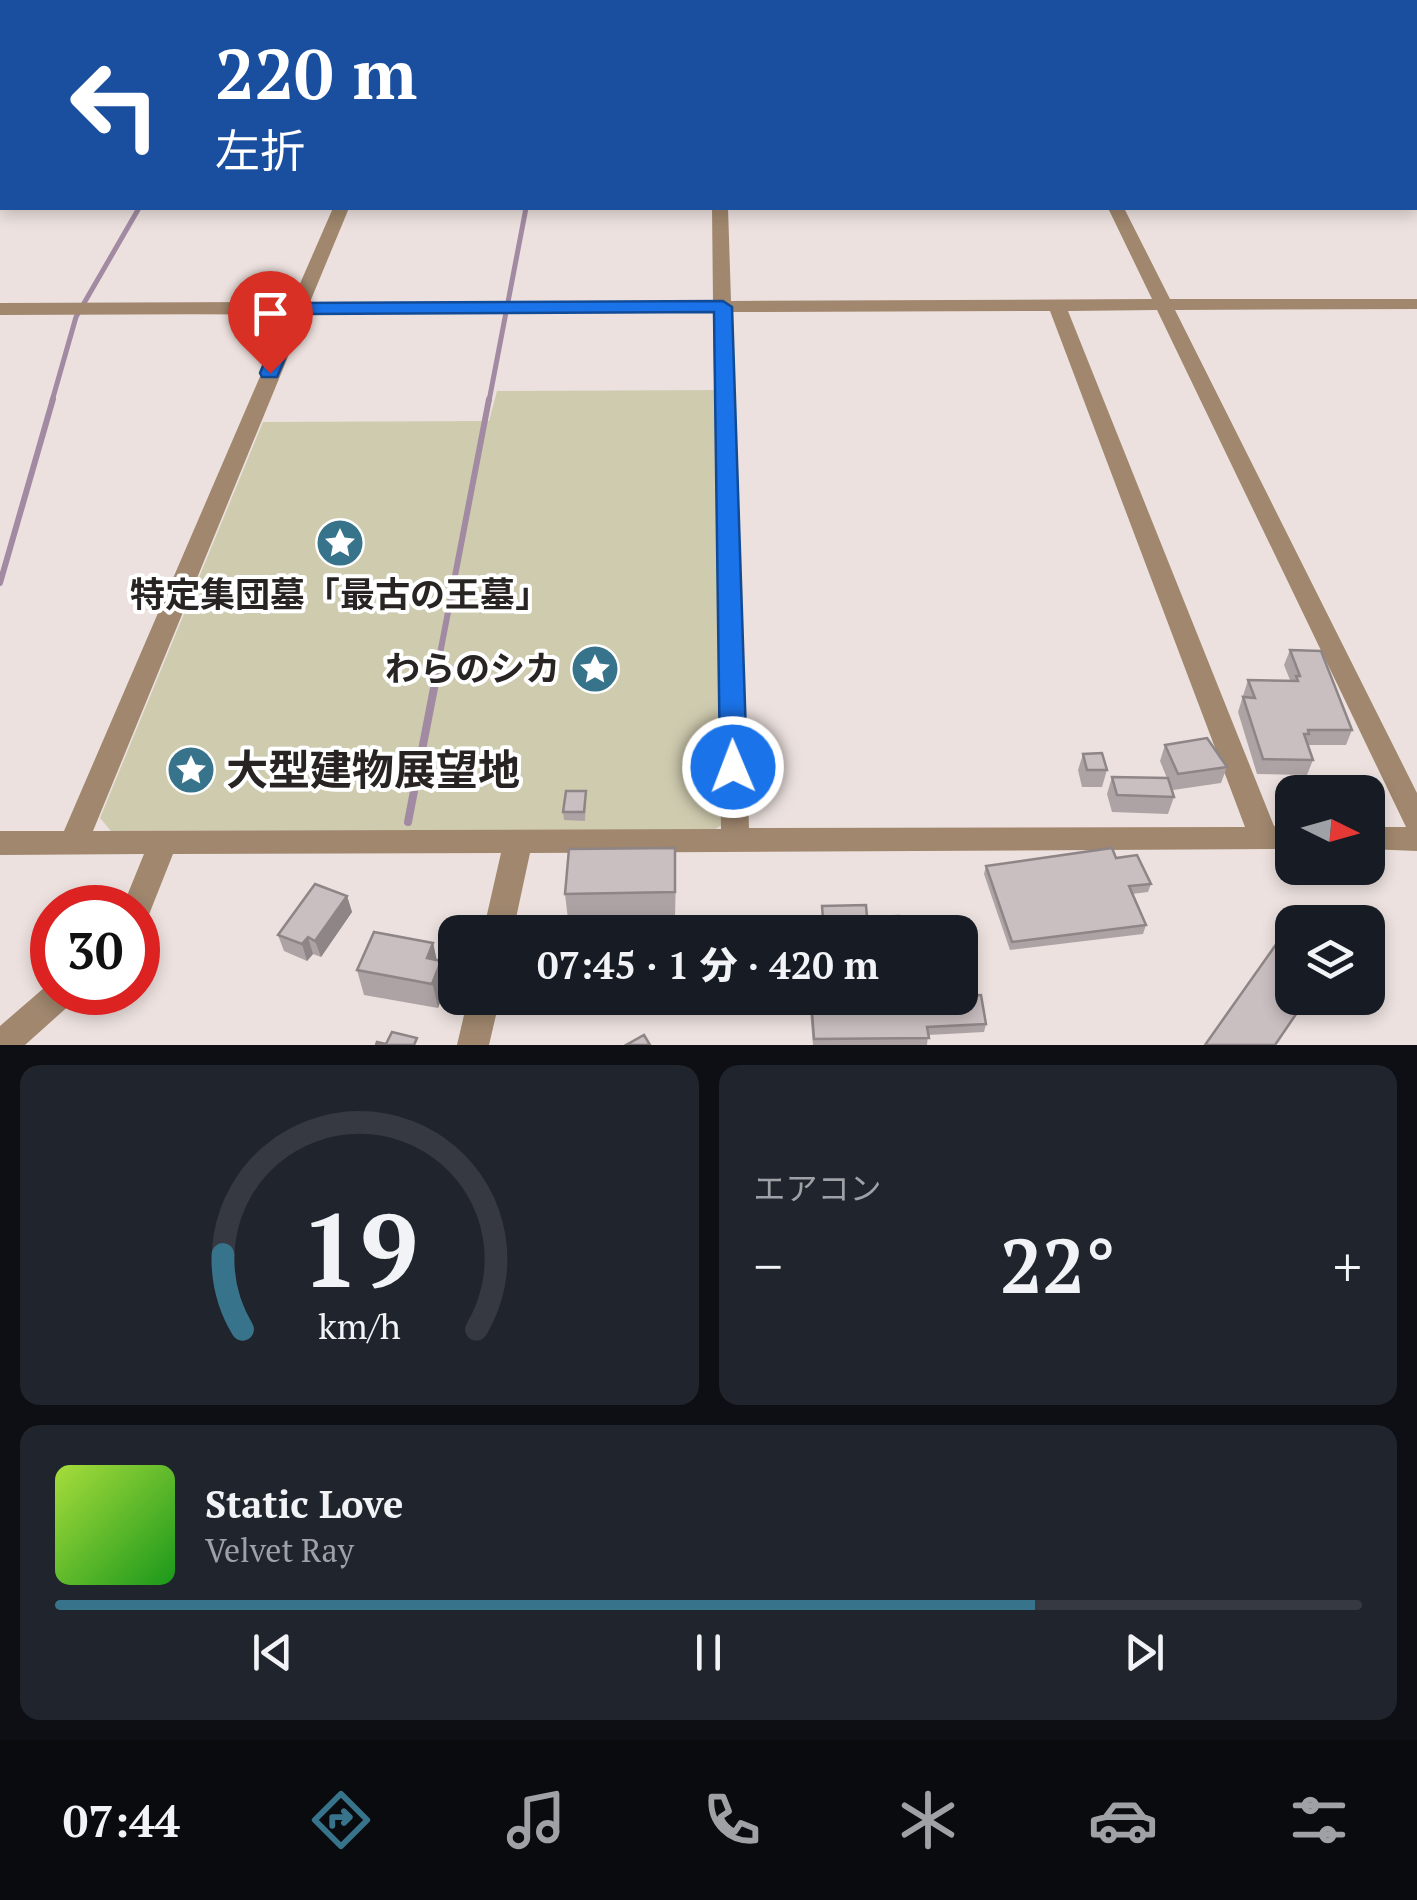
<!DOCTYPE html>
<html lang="ja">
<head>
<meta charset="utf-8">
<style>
	body { margin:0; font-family:"PT Serif","Noto Sans JP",serif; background:#20242c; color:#f1f3f6; height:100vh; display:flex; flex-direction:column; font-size:38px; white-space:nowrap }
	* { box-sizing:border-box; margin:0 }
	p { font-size:32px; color:#9ea1a6 }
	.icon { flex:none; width:55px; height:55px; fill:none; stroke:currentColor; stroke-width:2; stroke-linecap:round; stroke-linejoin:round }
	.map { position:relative; height:1045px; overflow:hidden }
	.side { display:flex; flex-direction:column; gap:20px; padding:20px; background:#0d0f14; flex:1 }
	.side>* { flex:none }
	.hud { position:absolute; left:0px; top:0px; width:1418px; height:210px; box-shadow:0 5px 15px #0003; background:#1a4fa0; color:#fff; overflow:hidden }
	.needle { width:65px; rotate:95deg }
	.tools { position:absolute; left:1275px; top:775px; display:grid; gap:20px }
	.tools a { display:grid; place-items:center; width:110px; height:110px; border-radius:20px; background:#171b24; box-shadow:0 5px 15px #0003; font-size:50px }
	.speed { position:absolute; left:30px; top:885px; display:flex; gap:20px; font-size:50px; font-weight:700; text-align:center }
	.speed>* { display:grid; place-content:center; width:130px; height:130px; border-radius:50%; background:#171b24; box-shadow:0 5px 15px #0003; line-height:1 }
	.speed .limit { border:15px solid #d22; background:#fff; color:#111 }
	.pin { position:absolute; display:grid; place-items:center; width:85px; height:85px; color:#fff; margin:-102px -42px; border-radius:50% 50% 50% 0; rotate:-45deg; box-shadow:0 0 10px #0007 }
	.pin .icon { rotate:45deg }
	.me { position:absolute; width:110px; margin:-55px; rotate:359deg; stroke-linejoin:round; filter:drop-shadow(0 0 8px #0008) }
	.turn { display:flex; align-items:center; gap:35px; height:210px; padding:0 50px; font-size:45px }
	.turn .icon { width:130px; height:130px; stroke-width:2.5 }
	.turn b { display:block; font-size:70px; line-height:85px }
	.big { font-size:75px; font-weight:800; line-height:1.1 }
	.side .widget { flex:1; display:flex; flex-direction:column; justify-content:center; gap:15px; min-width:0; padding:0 35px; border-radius:20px; background:#20242c }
	.side .dial { align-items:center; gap:0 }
	.dial svg { height:260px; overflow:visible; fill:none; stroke:#363941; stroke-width:7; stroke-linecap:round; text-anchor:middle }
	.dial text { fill:#f1f3f6; stroke:none }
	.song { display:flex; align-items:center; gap:30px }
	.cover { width:120px; height:120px; border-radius:15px; background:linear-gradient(135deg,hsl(80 70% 55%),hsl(120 70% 35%)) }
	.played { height:10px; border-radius:5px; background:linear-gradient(90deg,#37748b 75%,#363941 75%) }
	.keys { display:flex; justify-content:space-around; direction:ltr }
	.heat { display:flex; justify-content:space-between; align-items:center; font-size:55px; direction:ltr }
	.side .tiles { flex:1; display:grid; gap:20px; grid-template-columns:1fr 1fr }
	.widget:last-child { grid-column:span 2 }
	.trip { position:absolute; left:438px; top:915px; width:540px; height:100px; border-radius:20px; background:#171b24; box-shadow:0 5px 15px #0003; font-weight:800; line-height:100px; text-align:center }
	.tabs { display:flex; height:160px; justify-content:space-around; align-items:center; background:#090b0e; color:#9ea1a6 }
	.tabs .icon { width:70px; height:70px }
	.tabs .on { color:#37748b }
	.tabs b { font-size:45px; color:#f1f3f6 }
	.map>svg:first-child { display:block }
	.green { fill:#cfcbaf }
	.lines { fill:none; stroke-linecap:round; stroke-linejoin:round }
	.stream-far2 { stroke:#a28aa2; stroke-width:5 }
	.stream-far1 { stroke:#a28aa2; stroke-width:6 }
	.stream { stroke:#a28aa2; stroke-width:8 }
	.river { fill:#a28aa2; fill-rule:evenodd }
	.minor { fill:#a0876e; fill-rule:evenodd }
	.tertiary { fill:#a0876e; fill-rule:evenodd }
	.wall { fill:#ada3a5 }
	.shaded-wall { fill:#8d8586 }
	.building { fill:#c9bec0; stroke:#8d8586; stroke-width:2.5 }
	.route { fill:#1a73e8; stroke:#114b97; stroke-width:2.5 }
	.labels { text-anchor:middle; stroke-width:8; stroke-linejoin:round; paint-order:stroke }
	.poi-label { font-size:35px; font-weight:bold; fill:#282423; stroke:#fff }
	.near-poi-label { font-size:42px; font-weight:bold; fill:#282423; stroke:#fff; text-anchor:start }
</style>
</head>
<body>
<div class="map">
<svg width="1417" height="1045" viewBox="0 0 1417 1045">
	<rect width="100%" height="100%" fill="#ece1de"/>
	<!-- green -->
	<path class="green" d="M717,390L726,822L714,830L111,831L100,818L263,422L489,421L497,391Z"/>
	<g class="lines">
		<!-- stream-far2 -->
		<path class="stream-far2" d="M52,401L76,317L139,208
			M489,401L526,208"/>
		<!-- stream-far1 -->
		<path class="stream-far1" d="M0,583L53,399
			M434,685L489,399"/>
		<!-- stream -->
		<path class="stream" d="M408,822L435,683"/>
		<!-- river -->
		<path class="river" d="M1094,0H1121L1122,2H1096Z
			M1415,187H1417V205H1415Z"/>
		<!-- minor -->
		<path class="minor" d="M771,0H790L791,2H772Z
			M1075,0H1094L1095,2H1076Z
			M1113,0H1131L1132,2H1114Z
			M1323,0H1336L1337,2H1324Z
			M1392,0H1405L1406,2H1393Z
			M1415,174L1417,175V185L1415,184Z
			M1415,198H1417V208H1413Z
			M333,208H349L310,302L713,301L712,208H728L731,301L1152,299L1108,208H1124L1170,299H1417V309L1175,310L1417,793V851L1368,849V827H1406L1157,310L1068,311L1274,826L1292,827V849L530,853L513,932H483L501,853L173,854L148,917L138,921V908H122L144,854L0,855V831H64L287,314L0,315V303L292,302ZM1050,311L1245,827L749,828L732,312ZM713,312L721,829L93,831L306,313Z
			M52,981V992H78L73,1002L25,1045H0V1026Z
			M468,998H500L489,1045H457Z"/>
		<!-- tertiary -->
		<path class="tertiary" d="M1123,0H1153L1154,2H1125Z
			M0,81H2V91H0Z
			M1415,87L1417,88V99L1415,98Z"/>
	</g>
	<!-- wall -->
	<path class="wall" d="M0,0H98L96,2H2V6H0Z
		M306,0H778L782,2H306Z
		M1290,650L1352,730L1346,745H1308L1313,760L1307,775L1257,774L1238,712L1248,680H1290L1284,665Z
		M1165,745L1227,767L1221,783L1173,790L1170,783L1174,797L1168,814L1112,812L1107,794L1112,777L1167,778L1160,761Z
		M1083,754L1107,770L1102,787H1082L1078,770Z
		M586,791L585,821L564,820L563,812Z
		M1116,858L1151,884L1148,892L1132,894L1146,925L1143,934L1010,950L984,874L986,866Z
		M676,872L675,917L568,919L565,894Z
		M347,896L352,912L321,957L313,954L307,961L284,951L278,935Z
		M433,943L437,960L446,986L438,1008L364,995L357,970Z
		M961,996L986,1024L984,1032L928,1035L927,1045H813L809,998H960Z"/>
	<!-- shaded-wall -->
	<path class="shaded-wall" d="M84,0H98L96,2H82Z
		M347,896L352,912L321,957L315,941Z
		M308,937L313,954L307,961L302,944Z
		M433,943L438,967L441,961L446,986L438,1008L427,958Z"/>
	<!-- building -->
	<path class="building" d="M30,0H84L82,2H30Z
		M392,0H778L782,2H714L691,1V2H398Z
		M1290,650L1321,651L1352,730H1308L1309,734H1304L1313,760L1263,759L1243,697L1255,698L1248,680L1298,681L1296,676H1300Z
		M1207,738L1227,767L1178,774L1165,745Z
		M1102,753L1107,770H1087L1083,754Z
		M1112,777L1168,778L1174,797L1117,795Z
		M566,791H586L584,812H563Z
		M675,848V892L565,894L569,849Z
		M1112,848L1116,858L1137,855L1151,884L1129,886L1146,925L1012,942L986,866Z
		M315,884L347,896L315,941L308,937L302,944L278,935Z
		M866,905L867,917L899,916L901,932H824L822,906Z
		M1294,919L1300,922H1292V998H1307L1275,1045H1205Z
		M374,932L433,943L427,958L441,961L432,984L357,970Z
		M960,990L961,996L981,995L986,1024L927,1027L929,1038L814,1039L811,998H960Z
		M392,1032L417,1038L414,1045H376L377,1042L386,1044Z
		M644,1035L650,1045H626Z"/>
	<!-- route -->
	<path class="route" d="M723,301L732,307L747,767L743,774L733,777L724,774L720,767L714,312L304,314L277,377H262L260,373L287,308L296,303Z"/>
	<!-- icons -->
	<defs>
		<g id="sight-disc" transform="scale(2.5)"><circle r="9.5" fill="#37748b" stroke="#fff"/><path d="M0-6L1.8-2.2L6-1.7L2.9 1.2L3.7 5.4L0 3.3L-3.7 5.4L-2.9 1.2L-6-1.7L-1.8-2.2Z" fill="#fff"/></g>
	</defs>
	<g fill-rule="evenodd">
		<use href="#sight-disc" x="340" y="543"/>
		<use href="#sight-disc" x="595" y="669"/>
		<use href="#sight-disc" x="191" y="770"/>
	</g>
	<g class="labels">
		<!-- poi labels -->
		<g class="poi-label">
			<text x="340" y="607">特定集団墓「最古の王墓」</text>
			<text x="560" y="681" text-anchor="end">わらのシカ</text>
		</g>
		<!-- near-poi labels -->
		<g class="near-poi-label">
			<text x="226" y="785">大型建物展望地</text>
		</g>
	</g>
</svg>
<div class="tools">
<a><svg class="needle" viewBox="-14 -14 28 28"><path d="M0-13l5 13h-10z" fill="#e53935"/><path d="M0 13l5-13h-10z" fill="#9ea1a6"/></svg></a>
<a><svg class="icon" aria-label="layers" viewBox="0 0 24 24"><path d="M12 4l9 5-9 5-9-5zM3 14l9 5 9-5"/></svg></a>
</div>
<div class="speed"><div class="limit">30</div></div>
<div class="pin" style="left:270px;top:373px;background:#d93025"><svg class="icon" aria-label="arrive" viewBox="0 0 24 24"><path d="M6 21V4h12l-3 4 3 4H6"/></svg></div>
<svg class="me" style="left:733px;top:767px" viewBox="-20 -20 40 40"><circle r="17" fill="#1a73e8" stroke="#fff" stroke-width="3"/><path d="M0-11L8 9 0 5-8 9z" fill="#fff"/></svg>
<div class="trip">07:45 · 1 分 · 420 m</div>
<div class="hud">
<div class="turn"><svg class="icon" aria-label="left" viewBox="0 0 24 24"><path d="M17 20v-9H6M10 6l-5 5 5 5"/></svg><div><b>220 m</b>左折</div></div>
</div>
</div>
<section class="side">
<div class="tiles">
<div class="widget dial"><svg viewBox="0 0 100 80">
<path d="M14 69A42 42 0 1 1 86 69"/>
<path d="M14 69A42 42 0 0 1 8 46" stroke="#37748b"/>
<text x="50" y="56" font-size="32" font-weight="700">19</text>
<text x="50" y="72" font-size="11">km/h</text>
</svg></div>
<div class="widget"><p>エアコン</p>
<div class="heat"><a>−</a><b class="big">22°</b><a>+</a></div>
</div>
<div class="widget">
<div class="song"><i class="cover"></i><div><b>Static Love</b><p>Velvet Ray</p></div></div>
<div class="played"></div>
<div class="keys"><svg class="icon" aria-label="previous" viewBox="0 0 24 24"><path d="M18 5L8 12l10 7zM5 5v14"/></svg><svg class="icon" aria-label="pause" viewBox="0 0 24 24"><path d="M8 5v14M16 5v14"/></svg><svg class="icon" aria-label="next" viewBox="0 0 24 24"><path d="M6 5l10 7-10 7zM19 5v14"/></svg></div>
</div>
</div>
</section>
<nav class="tabs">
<b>07:44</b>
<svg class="icon on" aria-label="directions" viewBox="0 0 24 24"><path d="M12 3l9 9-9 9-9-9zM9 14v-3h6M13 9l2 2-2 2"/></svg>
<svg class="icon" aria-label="music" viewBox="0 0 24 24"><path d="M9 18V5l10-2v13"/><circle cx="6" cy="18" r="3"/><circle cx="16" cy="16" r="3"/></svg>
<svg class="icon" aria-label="phone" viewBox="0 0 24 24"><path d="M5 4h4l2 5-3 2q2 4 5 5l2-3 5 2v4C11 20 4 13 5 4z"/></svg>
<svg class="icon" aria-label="climate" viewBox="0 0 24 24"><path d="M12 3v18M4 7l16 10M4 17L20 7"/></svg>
<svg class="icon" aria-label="car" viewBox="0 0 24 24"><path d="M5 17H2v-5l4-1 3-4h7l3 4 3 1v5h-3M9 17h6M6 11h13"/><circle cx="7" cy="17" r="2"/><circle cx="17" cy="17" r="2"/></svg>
<svg class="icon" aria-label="filters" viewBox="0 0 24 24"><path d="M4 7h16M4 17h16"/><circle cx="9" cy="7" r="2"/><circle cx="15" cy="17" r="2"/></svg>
</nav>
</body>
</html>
